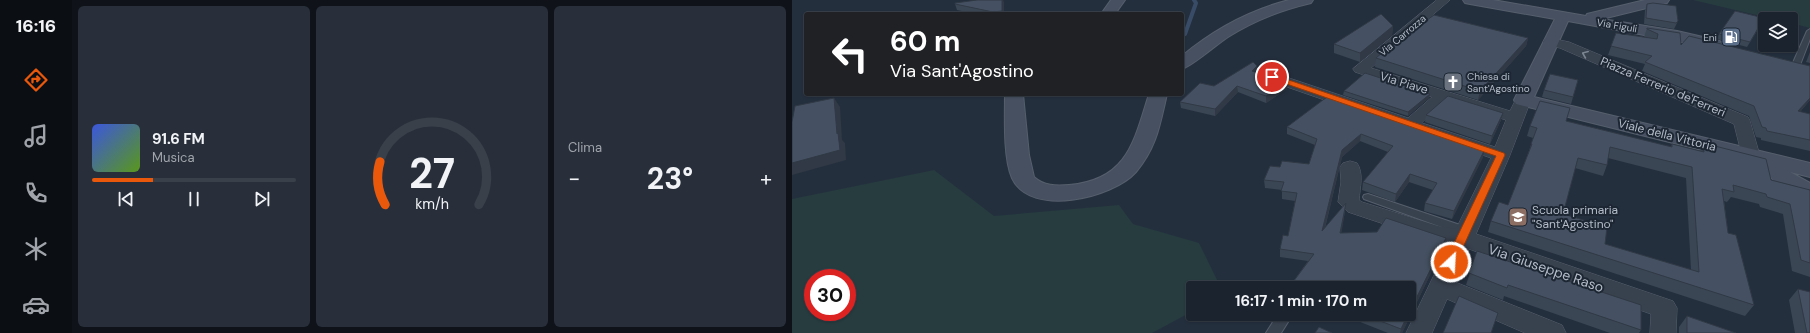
<!DOCTYPE html>
<html lang="it">
<head>
<meta charset="utf-8">
<style>
	body { margin:0; font-family:"DM Sans",sans-serif; background:#282f3a; color:#f1f3f6; height:100vh; display:flex; flex-direction:column; font-size:15px; white-space:nowrap }
	* { box-sizing:border-box; margin:0 }
	p { font-size:13px; color:#a0a4aa }
	.icon { flex:none; width:22px; height:22px; fill:none; stroke:currentColor; stroke-width:2; stroke-linecap:round; stroke-linejoin:round }
	.map { position:relative; flex:1; overflow:hidden }
	.panel { display:flex; flex-direction:column; gap:6px; padding:6px; background:#0f1319; width:720px }
	.panel>* { flex:none }
	.guide { position:absolute; left:12px; top:12px; width:380px; height:84px; border-radius:4px; box-shadow:0 1px 3px #0004,0 0 0 1px #39404a; background:#202124; color:#fff; overflow:hidden }
	.buttons { position:absolute; left:966px; top:12px; display:grid; gap:8px }
	.buttons a { display:grid; place-items:center; width:40px; height:40px; border-radius:4px; background:#1b232e; box-shadow:0 1px 3px #0004,0 0 0 1px #39404a; font-size:20px }
	.speed { position:absolute; left:12px; top:269px; display:flex; gap:8px; font-size:20px; font-weight:700; text-align:center }
	.speed>* { display:grid; place-content:center; width:52px; height:52px; border-radius:50%; background:#1b232e; box-shadow:0 1px 3px #0004,0 0 0 1px #39404a; line-height:1 }
	.speed .limit { border:6px solid #d22; background:#fff; color:#111 }
	.pin { position:absolute; display:grid; place-items:center; width:34px; height:34px; color:#fff; margin:-17px; border:2px solid #fff; border-radius:50%; box-shadow:0 1px 4px #0007 }
	.me { position:absolute; width:44px; margin:-22px; rotate:25deg; stroke-linejoin:round; filter:drop-shadow(0 0 3px #0008) }
	.turn { display:flex; align-items:center; gap:14px; height:84px; padding:0 20px; font-size:18px }
	.turn .icon { width:52px; height:52px; stroke-width:2.5 }
	.turn b { display:block; font-size:28px; line-height:34px }
	.big { font-size:30px; font-weight:700; line-height:1.1 }
	.panel .widget { flex:1; display:flex; flex-direction:column; justify-content:center; gap:6px; min-width:0; padding:0 14px; border-radius:6px; background:#282f3a }
	.panel .dial { align-items:center; gap:0 }
	.dial svg { height:104px; overflow:visible; fill:none; stroke:#39404a; stroke-width:7; stroke-linecap:round; text-anchor:middle }
	.dial text { fill:#f1f3f6; stroke:none }
	.song { display:flex; align-items:center; gap:12px }
	.cover { width:48px; height:48px; border-radius:6px; background:linear-gradient(135deg,hsl(230 70% 55%),hsl(90 70% 35%)) }
	.played { height:4px; border-radius:2px; background:linear-gradient(90deg,#ea580c 30%,#39404a 30%) }
	.keys { display:flex; justify-content:space-around; direction:ltr }
	.heat { display:flex; justify-content:space-between; align-items:center; font-size:22px; direction:ltr }
	.panel .tiles { flex:1; display:grid; gap:6px; grid-template-columns:repeat(3,1fr) }
	.trip { position:absolute; left:394px; top:281px; width:230px; height:40px; border-radius:4px; background:#1b232e; box-shadow:0 1px 3px #0004,0 0 0 1px #39404a; font-weight:700; line-height:40px; text-align:center }
	main { display:flex; flex:1; min-height:0 }
	.menu { display:flex; flex-direction:column; width:72px; justify-content:space-around; align-items:center; background:#0b0e12; color:#a0a4aa }
	.menu .icon { width:28px; height:28px }
	.menu .current { color:#ea580c }
	.menu b { font-size:18px; color:#f1f3f6 }
	.map>svg:first-child { display:block }
	.green { fill:#263c3f; fill-rule:evenodd }
	.lines { fill:none; stroke-linecap:round; stroke-linejoin:round }
	.stream { stroke:#394c67; stroke-width:4 }
	.lane-casing { stroke:#565f6c; stroke-width:2 }
	.street-casing { stroke:#565f6c; stroke-width:1 }
	.secondary-casing { stroke:#565f6c; stroke-width:2 }
	.lane { fill:#38414e; fill-rule:evenodd }
	.street { fill:#38414e; fill-rule:evenodd }
	.secondary { fill:#465061; fill-rule:evenodd }
	.wall { fill:#3b4654; fill-rule:evenodd }
	.shaded-wall { fill:#303945 }
	.building { fill:#455162; stroke:#303945; fill-rule:evenodd }
	.oneway { stroke:#7c8592 }
	.route { fill:#ea580c; stroke:#983908 }
	.labels { text-anchor:middle; stroke-width:4; stroke-linejoin:round; paint-order:stroke }
	.far-street-label { font-size:10px; fill:#b4bcc9; stroke:#1d2633 }
	.far-poi-label { font-size:10px; fill:#b4bcc9; stroke:#1d2633; text-anchor:end }
	.street-label { font-size:12px; fill:#b4bcc9; stroke:#1d2633 }
	.poi-label { font-size:12px; fill:#b4bcc9; stroke:#1d2633; text-anchor:start }
	.near-street-label { font-size:14px; fill:#b4bcc9; stroke:#1d2633 }
</style>
</head>
<body>
<main>
<nav class="menu">
<b>16:16</b>
<svg class="icon current" aria-label="directions" viewBox="0 0 24 24"><path d="M12 3l9 9-9 9-9-9zM9 14v-3h6M13 9l2 2-2 2"/></svg>
<svg class="icon" aria-label="music" viewBox="0 0 24 24"><path d="M9 18V5l10-2v13"/><circle cx="6" cy="18" r="3"/><circle cx="16" cy="16" r="3"/></svg>
<svg class="icon" aria-label="phone" viewBox="0 0 24 24"><path d="M5 4h4l2 5-3 2q2 4 5 5l2-3 5 2v4C11 20 4 13 5 4z"/></svg>
<svg class="icon" aria-label="climate" viewBox="0 0 24 24"><path d="M12 3v18M4 7l16 10M4 17L20 7"/></svg>
<svg class="icon" aria-label="car" viewBox="0 0 24 24"><path d="M5 17H2v-5l4-1 3-4h7l3 4 3 1v5h-3M9 17h6M6 11h13"/><circle cx="7" cy="17" r="2"/><circle cx="17" cy="17" r="2"/></svg>
</nav>
<section class="panel">
<div class="tiles">
<div class="widget">
<div class="song"><i class="cover"></i><div><b>91.6 FM</b><p>Musica</p></div></div>
<div class="played"></div>
<div class="keys"><svg class="icon" aria-label="previous" viewBox="0 0 24 24"><path d="M18 5L8 12l10 7zM5 5v14"/></svg><svg class="icon" aria-label="pause" viewBox="0 0 24 24"><path d="M8 5v14M16 5v14"/></svg><svg class="icon" aria-label="next" viewBox="0 0 24 24"><path d="M6 5l10 7-10 7zM19 5v14"/></svg></div>
</div>
<div class="widget dial"><svg viewBox="0 0 100 80">
<path d="M14 69A42 42 0 1 1 86 69"/>
<path d="M14 69A42 42 0 0 1 10 36" stroke="#ea580c"/>
<text x="50" y="56" font-size="32" font-weight="700">27</text>
<text x="50" y="72" font-size="11">km/h</text>
</svg></div>
<div class="widget"><p>Clima</p>
<div class="heat"><a>−</a><b class="big">23°</b><a>+</a></div>
</div>
</div>
</section>
<div class="map">
<svg width="1018" height="333" viewBox="0 0 1018 333">
	<rect width="100%" height="100%" fill="#242f3e"/>
	<!-- green -->
	<path class="green" d="M901,0H1018V28L999,23V19H981Z
		M142,170L202,216L327,205L341,224L407,243L429,288H401V311L360,333H0V199ZM21,278H55V312H21Z"/>
	<g class="lines">
		<!-- stream -->
		<path class="stream" d="M390,35L393,34L404,3L402,0"/>
		<!-- lane casing -->
		<g class="lane-casing">
			<path id="lane" d="M1018,29V39L1008,65L1004,67H1001L1000,65L1015,31Z
				M576,194L677,228L679,231L677,234H669L572,199L571,197L572,195Z
				M486,314H501L489,333H474Z"/>
		</g>
		<!-- street casing -->
		<g class="street-casing">
			<path id="street" d="M645,0H658L579,68L718,111L725,97L731,95L737,97L739,100L718,155L684,234L881,301L885,308L884,333H858L859,314L677,249L663,282L770,325L774,333H733L655,299L640,333H614L657,244L637,239L556,212L546,202L549,182L548,167L551,163L558,161L565,163C572,173 568,188 567,200L570,202L646,226L664,229L699,158L475,80L473,77L475,74L480,73L485,74L616,118L640,97L563,72L561,69ZM654,101L714,120L703,147L630,123Z
				M758,38L777,42L956,117L958,121L968,156L966,160L959,162L952,160L950,156L942,124L768,48L753,45L751,42L753,39Z"/>
		</g>
		<!-- secondary casing -->
		<g class="secondary-casing">
			<path id="secondary" d="M319,0H333L323,14H309Z
				M497,0H521L519,3C489,10 461,21 436,37C424,45 400,66 390,69V56C421,30 458,10 497,0Z
				M671,0H701L794,16L795,14L853,0H877L875,3L810,19L885,31L924,40L930,42L932,45L930,48L924,50L885,41L776,21L742,97L1018,163V177L998,172L1018,183V199C1000,195 978,185 974,166L724,104L722,100L763,19L678,4L673,3Z
				M213,94H231L237,155L242,177C252,186 264,186 277,185C336,180 342,141 357,94H375C368,124 365,147 344,172C321,198 238,218 220,178C211,158 213,116 213,94Z"/>
		</g>
		<!-- lane -->
		<use href="#lane" class="lane"/>
		<!-- street -->
		<use href="#street" class="street"/>
		<!-- secondary -->
		<use href="#secondary" class="secondary"/>
	</g>
	<!-- wall -->
	<path class="wall" d="M212,2V14H184L165,10L163,4Z
		M855,4L886,21L882,29L852,24L853,10Z
		M970,23L955,47L925,39L927,34Z
		M601,26L600,35L568,62L542,53V44Z
		M855,28L889,45L1018,66V100L1008,112L1018,114V151L969,140V138L964,137L957,116L850,71L853,64L816,55L824,33L852,37Z
		M611,37L736,38L734,46L686,100L583,67L584,58Z
		M1018,52V63L1014,62Z
		M465,72L494,82L495,89L474,103L446,92L423,116L389,108L388,102L422,86Z
		M786,80L779,104L750,97L752,90Z
		M552,91L637,98L616,116L551,95Z
		M535,97L691,157L660,219L632,211L633,203L641,190L617,182L603,202L570,190L571,182L596,152L568,141L550,157L533,228L554,203L553,211L549,233L654,238L652,246L610,333H596L548,314H617V288H498V286L516,261L488,257V249L496,236L503,201L490,199V190L473,188L472,180L488,167L517,164L523,145L495,134V127Z
		M634,115L709,120L698,144L633,122Z
		M774,121L879,147L880,144L907,151L911,143L979,180L1018,190V277L1000,271L991,214L968,207L967,204L939,197L935,202L932,201L936,233L962,305L953,316L696,232L699,221L716,205L736,154L741,138L735,136L738,126ZM816,158L894,178L899,270L813,244L771,214L783,168L811,176L815,165Z
		M685,251L849,330L847,333H818L712,296L711,300L674,285Z
		M1006,289L1018,333H1003L997,300Z
		M895,316L944,333H887V327Z"/>
	<!-- shaded-wall -->
	<path class="shaded-wall" d="M210,0H211L212,2V14H202L201,12Z
		M601,26L600,35L568,62V53Z
		M736,38L734,46L686,100L688,91Z
		M465,66V72L460,71Z
		M494,82L495,89L474,103V96Z
		M445,86L446,92L423,116V109Z
		M638,94L637,98L616,116V112Z
		M42,98L48,107L50,140L53,143L54,160L0,175V163Z
		M1018,98V100L1000,121L1006,111Z
		M711,113L709,120L698,144L700,136Z
		M569,134L568,141L550,157L530,239V231L550,150Z
		M693,149L691,157L660,219L662,211Z
		M618,174L617,182L603,202L604,194Z
		M554,203L553,211L548,241V233Z
		M654,238L652,246L610,333H608L609,329L616,314H617V313Z"/>
	<!-- building -->
	<path class="building" d="M185,0H210V11L201,12L163,4V3Z
		M861,3L884,6L886,21L884,23L854,18L855,4Z
		M943,11L972,18L958,42L927,34Z
		M589,14L601,26L568,53L542,44Z
		M642,15L736,38L688,91L584,58L610,36L611,37Z
		M855,28L888,33L889,45L897,36L1018,66V98L1006,111L1018,114V140L975,131L974,128L970,127L962,106L853,62L860,56L819,46L824,33L865,39L866,34L855,29Z
		M461,62L465,66L460,71L494,82L474,96L445,86L423,109L388,102L408,83L422,86Z
		M573,73L638,94L616,112L552,91Z
		M758,74L786,80L781,97L752,90Z
		M656,96L711,113L700,136L634,115Z
		M535,97L693,149L662,211L633,203L645,183L618,174L604,194L571,182L601,146L569,134L550,150L530,231L554,203L548,233L585,232L594,218L654,238L617,313V288H503L498,286L522,254L488,249L491,235L496,236L505,193L489,191L492,182L472,180L478,166L488,167L490,161L517,164L525,139L495,127Z
		M42,98L45,134L46,133L48,150L0,163V122L3,106Z
		M748,101L778,108L774,121L880,147V144L912,152L911,143L974,159L979,180L1018,190V263L1009,260L998,204L975,197L974,194L941,185L942,192L930,189L936,233L944,235L962,305L699,221L707,202L716,205L740,144H739L745,128L738,126ZM818,147L900,167L907,272L813,244L815,227L771,214L786,158L815,165Z
		M685,251L849,305V330L716,285L715,288L677,273Z
		M1006,289L1018,292V333H1015Z
		M667,296L706,313L699,333H651Z
		M570,314H616L609,329Z
		M895,316L944,333H895Z
		M527,327L540,333H523Z"/>
	<!-- one-way arrows -->
	<defs><path id="oneway-chevron" d="M-2-3.5L2.5 0L-2 3.5" fill="none" stroke-width="1.6" stroke-linecap="round" stroke-linejoin="round"/></defs>
	<use class="oneway" href="#oneway-chevron" transform="translate(793 54) rotate(-157)"/>
	<!-- route -->
	<path class="route" d="M477,75H482L712,153L713,155L663,265H655L653,262L704,156L477,78Z"/>
	<!-- icons -->
	<defs>
		<g id="fuel-square" transform="scale(1)"><rect x="-9" y="-9" width="18" height="18" rx="4" fill="#5c6f8a" stroke="#1d2633"/><path d="M-5.5-6h7V0h2V4h1.3V-2.5L3-4.5l.8-.8L6-3V5H2.5V1h-1V6h-7ZM-4.2-4.7v3.2H.2V-4.7Z" fill="#fff"/></g>
		<g id="church-square" transform="scale(1)"><rect x="-9" y="-9" width="18" height="18" rx="4" fill="#6b7280" stroke="#1d2633"/><path d="M-1.2-6h2.4v3.5h3.3v2.4h-3.3V6h-2.4V-.1h-3.3v-2.4h3.3Z" fill="#fff"/></g>
		<g id="school-square" transform="scale(1)"><rect x="-9" y="-9" width="18" height="18" rx="4" fill="#8d6e63" stroke="#1d2633"/><path d="M0-5L7-2L0 1L-7-2ZM-4 1L0 2.5L4 1V4Q0 6-4 4Z" fill="#fff"/></g>
	</defs>
	<g fill-rule="evenodd">
		<use href="#fuel-square" x="939" y="37"/>
		<use href="#church-square" x="661" y="82"/>
		<use href="#school-square" x="726" y="217"/>
	</g>
	<g class="labels">
		<!-- far-street labels -->
		<g class="far-street-label">
			<text transform="translate(825 25) rotate(10)" y="4">Via Figuli</text>
			<text transform="translate(610 35) rotate(-40)" y="4">Via Carrozza</text>
		</g>
		<!-- far-poi labels -->
		<g class="far-poi-label">
			<text x="925" y="41">Eni</text>
			<text x="675" y="80" text-anchor="start">Chiesa di<tspan x="675" dy="12">Sant'Agostino</tspan></text>
		</g>
		<!-- street labels -->
		<g class="street-label">
			<text transform="translate(612 83) rotate(17)" y="4">Via Piave</text>
			<text transform="translate(871 87) rotate(23)" y="4">Piazza Ferrerio de'Ferreri</text>
			<text transform="translate(875 135) rotate(14)" y="4">Viale della Vittoria</text>
		</g>
		<!-- poi labels -->
		<g class="poi-label">
			<text x="740" y="214">Scuola primaria<tspan x="740" dy="14">"Sant'Agostino"</tspan></text>
		</g>
		<!-- near-street labels -->
		<g class="near-street-label">
			<text transform="translate(754 268) rotate(19)" y="5">Via Giuseppe Raso</text>
		</g>
	</g>
</svg>
<div class="buttons">
<a><svg class="icon" aria-label="layers" viewBox="0 0 24 24"><path d="M12 4l9 5-9 5-9-5zM3 14l9 5 9-5"/></svg></a>
</div>
<div class="speed"><div class="limit">30</div></div>
<div class="pin" style="left:480px;top:77px;background:#d93025"><svg class="icon" aria-label="arrive" viewBox="0 0 24 24"><path d="M6 21V4h12l-3 4 3 4H6"/></svg></div>
<svg class="me" style="left:659px;top:262px" viewBox="-20 -20 40 40"><circle r="17" fill="#ea580c" stroke="#fff" stroke-width="3"/><path d="M0-11L8 9 0 5-8 9z" fill="#fff"/></svg>
<div class="trip">16:17 · 1 min · 170 m</div>
<div class="guide">
<div class="turn"><svg class="icon" aria-label="left" viewBox="0 0 24 24"><path d="M17 20v-9H6M10 6l-5 5 5 5"/></svg><div><b>60 m</b>Via Sant'Agostino</div></div>
</div>
</div>
</main>
</body>
</html>
